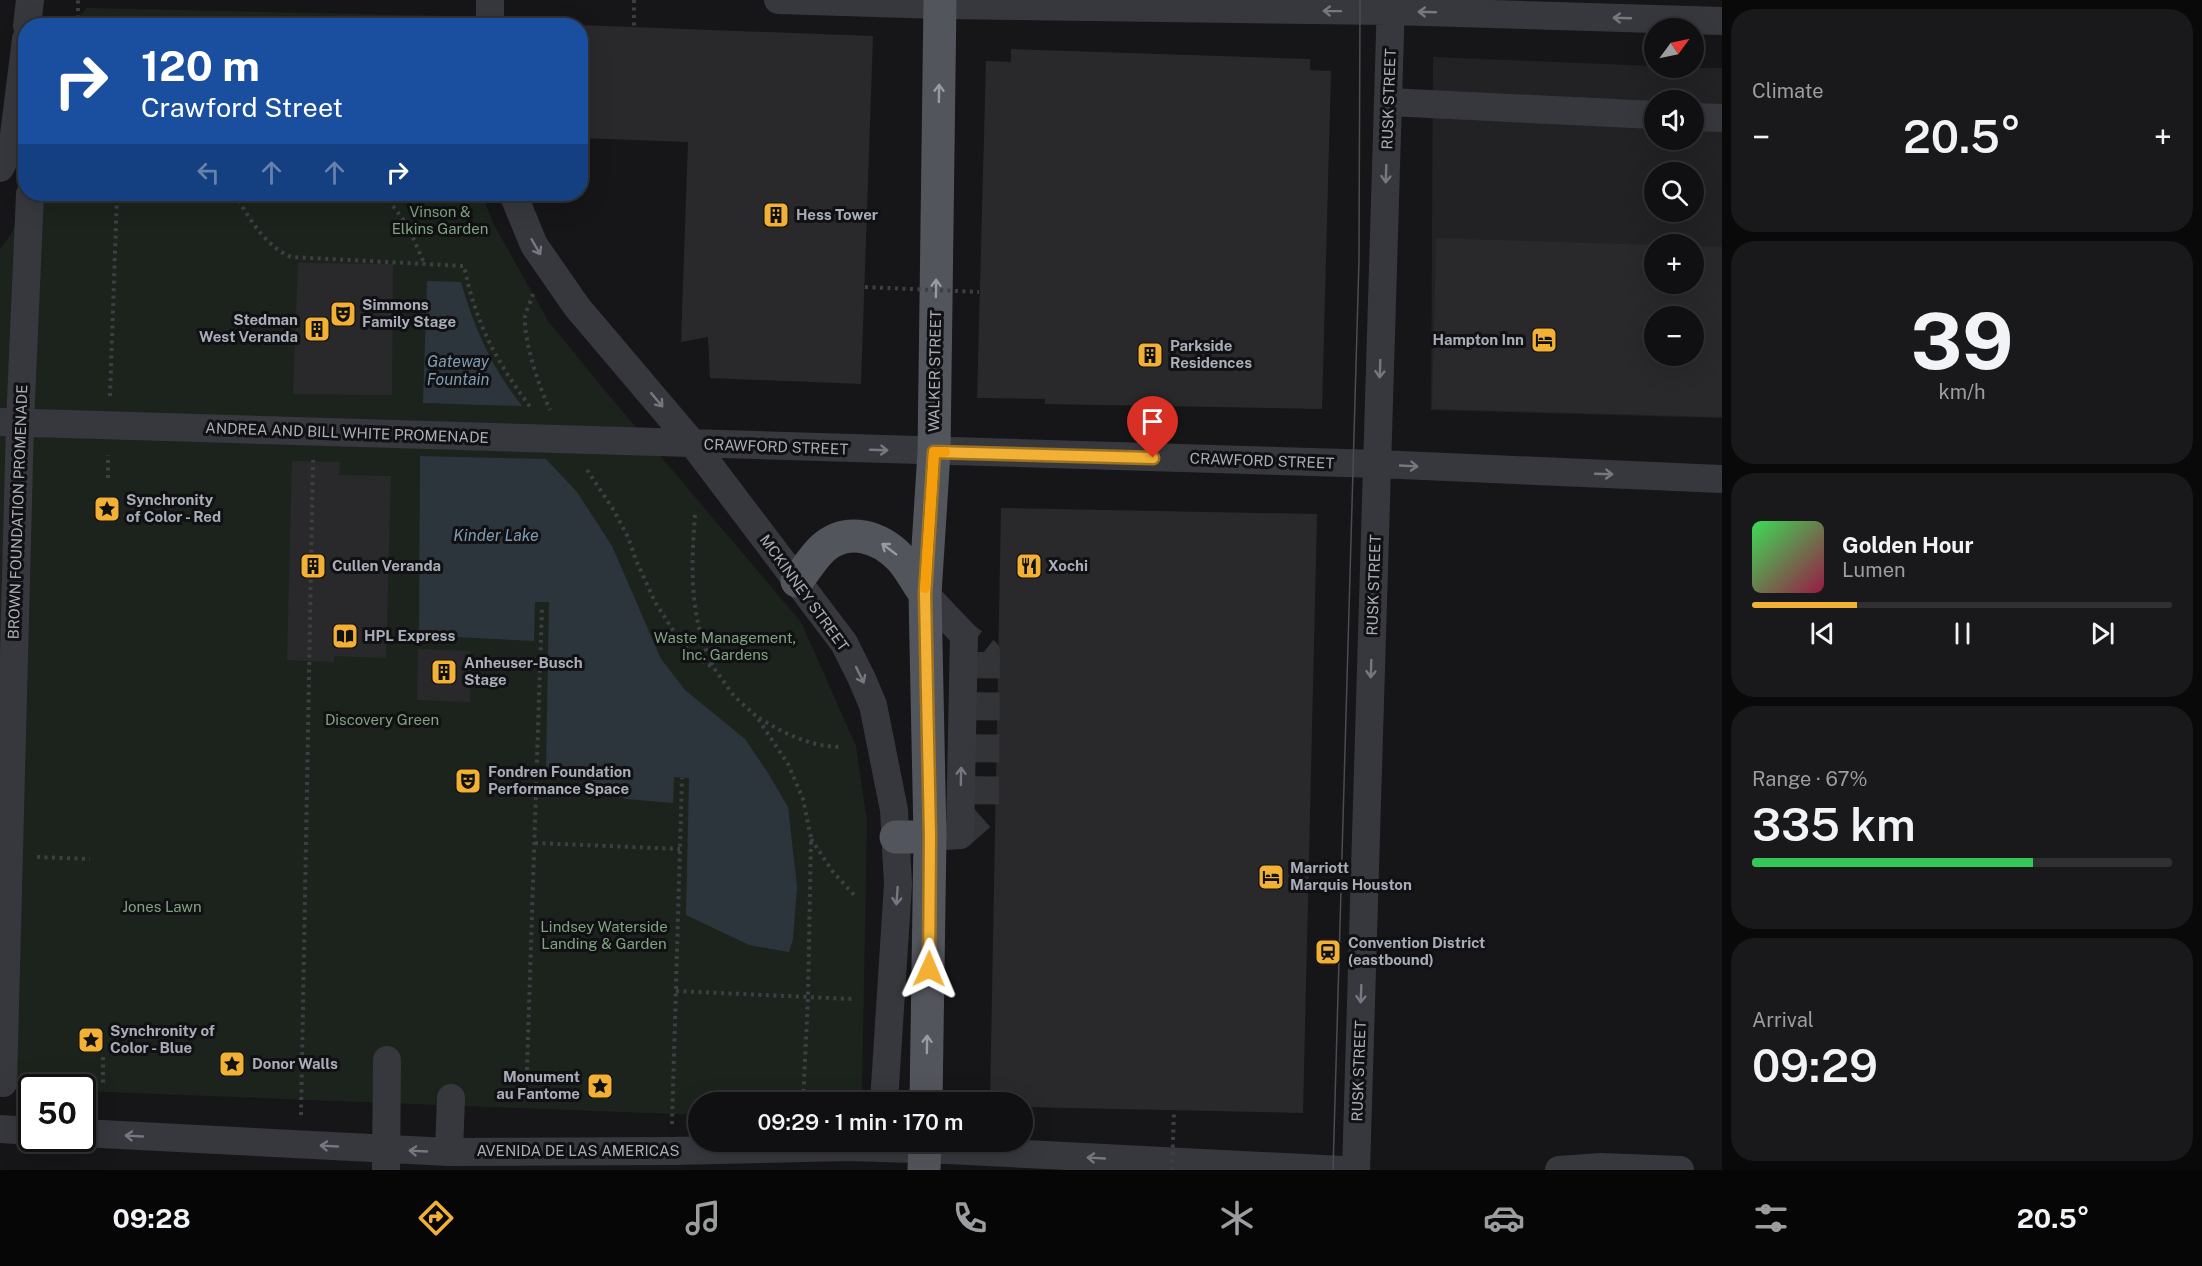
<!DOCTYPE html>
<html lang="en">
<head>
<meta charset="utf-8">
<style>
	body { margin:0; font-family:"Public Sans",sans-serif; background:#19191b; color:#f1f3f6; height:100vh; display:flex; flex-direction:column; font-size:22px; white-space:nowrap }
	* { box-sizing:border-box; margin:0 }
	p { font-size:20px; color:#9c9d9f }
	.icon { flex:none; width:33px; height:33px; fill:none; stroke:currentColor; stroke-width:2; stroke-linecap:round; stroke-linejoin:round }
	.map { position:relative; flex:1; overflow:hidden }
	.details { display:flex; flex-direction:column; gap:9px; padding:9px; background:#09090a; width:480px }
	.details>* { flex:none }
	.guide { position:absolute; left:18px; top:18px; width:570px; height:183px; border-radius:24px; box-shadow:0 6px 24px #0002,0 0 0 2px #303032; background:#1a4fa0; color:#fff; overflow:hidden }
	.needle { width:39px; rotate:57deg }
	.fabs { position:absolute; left:1644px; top:18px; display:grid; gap:12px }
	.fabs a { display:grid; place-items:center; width:60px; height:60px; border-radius:50%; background:#101012; box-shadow:0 6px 24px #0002,0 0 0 2px #303032; font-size:30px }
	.speed { position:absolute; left:18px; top:1074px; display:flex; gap:12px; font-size:30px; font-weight:700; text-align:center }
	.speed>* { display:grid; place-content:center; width:78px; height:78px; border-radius:50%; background:#101012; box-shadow:0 6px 24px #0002,0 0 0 2px #303032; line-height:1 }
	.speed .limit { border:3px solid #111; border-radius:9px; background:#fff; color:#111 }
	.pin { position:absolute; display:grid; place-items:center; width:51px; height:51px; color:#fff; margin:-62px -26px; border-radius:50% 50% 50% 0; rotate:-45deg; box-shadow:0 0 6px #0007 }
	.pin .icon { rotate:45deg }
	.me { position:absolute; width:66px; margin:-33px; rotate:1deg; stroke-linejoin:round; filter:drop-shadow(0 0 4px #0008) }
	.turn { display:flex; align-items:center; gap:21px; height:126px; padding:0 24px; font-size:27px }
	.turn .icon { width:78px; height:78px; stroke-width:2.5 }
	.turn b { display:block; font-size:42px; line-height:51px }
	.lanes { display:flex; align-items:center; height:57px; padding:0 24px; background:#0003; justify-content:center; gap:30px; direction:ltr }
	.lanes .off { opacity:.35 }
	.big { font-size:45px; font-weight:600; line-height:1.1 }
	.details .card { flex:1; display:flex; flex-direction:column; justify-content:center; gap:9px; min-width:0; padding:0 21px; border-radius:24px; background:#19191b }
	.details .dial { align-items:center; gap:0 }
	.dial b { font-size:78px; line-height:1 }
	.song { display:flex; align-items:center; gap:18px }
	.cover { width:72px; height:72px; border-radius:9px; background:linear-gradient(135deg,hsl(130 70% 55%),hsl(340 70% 35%)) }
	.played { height:6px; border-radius:3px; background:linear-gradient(90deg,#f2b134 25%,#303032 25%) }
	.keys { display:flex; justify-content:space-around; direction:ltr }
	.heat { display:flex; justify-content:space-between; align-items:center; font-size:33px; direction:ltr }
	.charge { height:9px; border-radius:4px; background:linear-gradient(90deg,#34c759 67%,#303032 0) }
	.trip { position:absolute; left:688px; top:1092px; width:345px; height:60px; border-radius:30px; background:#101012; box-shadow:0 6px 24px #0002,0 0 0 2px #303032; font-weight:600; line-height:60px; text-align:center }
	.tabs { display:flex; height:96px; justify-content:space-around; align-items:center; background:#060607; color:#9c9d9f }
	.tabs .icon { width:42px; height:42px }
	.tabs .on { color:#f2b134 }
	.tabs b { font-size:27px; color:#f1f3f6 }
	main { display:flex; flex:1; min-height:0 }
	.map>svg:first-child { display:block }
	.built { fill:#222225; fill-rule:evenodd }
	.green { fill:#1c231d }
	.water { fill:#2c353c }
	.building { fill:#29292c; fill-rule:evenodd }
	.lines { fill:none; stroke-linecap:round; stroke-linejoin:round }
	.minor-tunnel { stroke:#333438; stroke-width:28; stroke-dasharray:28 14; stroke-linecap:butt }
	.path { stroke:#3d3f44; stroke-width:4; stroke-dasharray:3 4.5; stroke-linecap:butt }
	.minor { stroke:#37383d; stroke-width:28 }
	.major { stroke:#53555c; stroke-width:33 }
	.tram { stroke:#4a4c52; stroke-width:1.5 }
	.path-bridge { stroke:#3d3f44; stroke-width:4; stroke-dasharray:3 4.5; stroke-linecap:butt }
	.oneway { stroke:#757881 }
	.oneway2 { stroke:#979ba6 }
	.route-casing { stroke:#9d7322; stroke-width:15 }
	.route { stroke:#f2b134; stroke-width:10 }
	.slow { stroke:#f59e0b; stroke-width:10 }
	.labels { text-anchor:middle; stroke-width:6; stroke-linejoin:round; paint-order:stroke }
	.street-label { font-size:15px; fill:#a8adb8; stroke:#111113 }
	.park-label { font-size:15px; fill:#7fa381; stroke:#111113 }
	.poi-label { font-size:15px; font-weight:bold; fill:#a8adb8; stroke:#111113; text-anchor:start }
	.water-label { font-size:16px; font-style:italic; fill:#7f9bb3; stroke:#111113 }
</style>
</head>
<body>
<main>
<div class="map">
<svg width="1722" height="1170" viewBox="0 0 1722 1170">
	<rect width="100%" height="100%" fill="#161618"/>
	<!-- built -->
	<path class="built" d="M1433,57L1654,66V68H1722V418L1431,410ZM1654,100H1694V140H1654ZM1654,172H1694V212H1654ZM1654,244H1694V284H1654ZM1654,316H1694V356H1654Z"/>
	<!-- green -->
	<path class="green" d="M87,8L455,16V25H72Z
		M29,194H482L493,223L548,321L607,393L801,622L856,746L867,822L862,1089L849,1102H699V1115L83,1091L82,1088L0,1087V249L10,236Z"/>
	<!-- water -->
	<path class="water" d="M427,281L461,282C474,328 492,368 522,406L423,403Z
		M420,456L546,459L577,492L612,546L661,659L685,690L745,739L768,773L788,807L797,887L793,939L789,952L749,945L686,915L689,778L674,777L673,803L626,799L572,772L546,769L549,602H535L534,641L419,635Z"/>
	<!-- building -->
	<path class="building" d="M580,25L873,36L861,384L710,378L708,337L681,342L688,142L580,138Z
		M1011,49L1310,59V70L1331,71L1322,409L1045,404V399L977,398L986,61L1011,62Z
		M1436,238L1654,245V284H1694V246L1722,247V417L1432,409ZM1654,316H1694V356H1654Z
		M298,263L393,264L392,395L293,394Z
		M292,461L340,462L339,475L391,476L386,658L334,656V662L287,660Z
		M1001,508L1317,514L1303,1113L1023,1107V1102H990Z
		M418,649L471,651L470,702L417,700Z"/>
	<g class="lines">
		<!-- minor-tunnel -->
		<path class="minor-tunnel" d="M960,835L985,813L986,652L964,635"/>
		<!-- path -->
		<path class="path" d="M634,0V28
			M78,26V0
			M122,26V21
			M235,194C248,217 265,246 291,257L464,266C476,324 496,361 531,408
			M384,194L408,226L424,263
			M533,294C531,301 526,310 525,317C524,343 539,387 550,410
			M110,396L117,194
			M587,470L613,509L628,537L636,560L655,602L678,638L694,656L714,668L734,696L756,716L788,764L803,799L811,838L808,997L803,1102
			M108,478V455
			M695,515C691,566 689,622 714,667
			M116,516H126
			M759,718C785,734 811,747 842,747
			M811,839L833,872L855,896
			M535,843L680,849
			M37,857L90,859
			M676,991L852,999
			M103,1057V1087
			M526,1100L542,606
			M301,1115L313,460
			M672,1124L682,778"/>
		<!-- minor -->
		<path class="minor" d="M490,0V26
			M778,0L940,5L1391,11L1722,21
			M27,26L30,0
			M1389,102L1654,115
			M1694,117L1722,118
			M0,168L13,143L26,39
			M513,194L534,245L577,307L694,445L844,643L862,679L873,705L894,810L898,884L884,1102
			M0,422L1378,464L1722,479
			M925,594L964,635L960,835L930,837
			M3,1083L20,423L30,194
			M0,1129L32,1131
			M82,1133L449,1152L672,1151L847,1147L948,1150L1343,1170
			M449,1152L451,1098
			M386,1170L387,1060
			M1356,1170L1391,0
			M1559,1170L1601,1167L1680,1170"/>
		<!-- major -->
		<path class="major" d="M797,581C805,571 813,557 823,548C848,526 881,537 901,559C910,569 917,583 925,594
			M896,837H930
			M926,1102L930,837L925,594L934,452L940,0
			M924,1170L925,1142"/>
		<!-- tram -->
		<path class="tram" d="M1333,1170L1359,260L1360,0"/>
		<!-- path-bridge -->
		<path class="path-bridge" d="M865,287L979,292
			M1172,1170L1174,1111"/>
	</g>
	<!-- one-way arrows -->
	<defs><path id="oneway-shaft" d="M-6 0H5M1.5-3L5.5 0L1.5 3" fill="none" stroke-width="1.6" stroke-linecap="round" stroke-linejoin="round" transform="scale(1.5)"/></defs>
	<g class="oneway">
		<use href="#oneway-shaft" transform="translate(1332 11) rotate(-179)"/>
		<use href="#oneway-shaft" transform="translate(1427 12) rotate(-178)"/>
		<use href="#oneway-shaft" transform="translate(1622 18) rotate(-178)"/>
		<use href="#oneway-shaft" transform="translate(1386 174) rotate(92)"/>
		<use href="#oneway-shaft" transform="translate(536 247) rotate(60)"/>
		<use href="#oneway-shaft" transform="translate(1380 369) rotate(92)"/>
		<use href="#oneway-shaft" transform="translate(657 400) rotate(50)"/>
		<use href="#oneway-shaft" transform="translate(879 450) rotate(2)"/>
		<use href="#oneway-shaft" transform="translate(1409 466) rotate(3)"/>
		<use href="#oneway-shaft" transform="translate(1604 474) rotate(2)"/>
		<use href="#oneway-shaft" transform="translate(1371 669) rotate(92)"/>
		<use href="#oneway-shaft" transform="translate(860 675) rotate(64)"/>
		<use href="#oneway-shaft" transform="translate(961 776) rotate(-89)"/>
		<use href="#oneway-shaft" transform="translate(897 896) rotate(94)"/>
		<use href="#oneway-shaft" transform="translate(1361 994) rotate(92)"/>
		<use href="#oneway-shaft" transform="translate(134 1136) rotate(-177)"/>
		<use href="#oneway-shaft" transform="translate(329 1146) rotate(-177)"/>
		<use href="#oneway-shaft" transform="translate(418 1151) rotate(-177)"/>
		<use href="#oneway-shaft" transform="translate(1096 1158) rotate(-177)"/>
	</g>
	<g class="oneway2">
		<use href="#oneway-shaft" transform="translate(939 93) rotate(-89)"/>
		<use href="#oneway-shaft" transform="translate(936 288) rotate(-89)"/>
		<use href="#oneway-shaft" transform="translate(889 549) rotate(-143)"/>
		<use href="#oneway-shaft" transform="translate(927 1044) rotate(-89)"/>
	</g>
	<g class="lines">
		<!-- route casing -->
		<g class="route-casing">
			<path id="route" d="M929,969L930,837L925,594L934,452L1153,458"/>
		</g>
		<!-- route -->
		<use href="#route" class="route"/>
		<!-- slow -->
		<path class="slow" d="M925,588L934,452H945"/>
	</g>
	<!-- icons -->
	<defs>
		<g id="building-square" transform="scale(1.35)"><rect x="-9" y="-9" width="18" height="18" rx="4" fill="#f2b134" stroke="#111113"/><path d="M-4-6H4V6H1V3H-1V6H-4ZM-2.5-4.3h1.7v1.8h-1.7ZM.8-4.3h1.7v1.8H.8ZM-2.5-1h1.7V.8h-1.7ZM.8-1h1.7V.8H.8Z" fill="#111"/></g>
		<g id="theatre-square" transform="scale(1.35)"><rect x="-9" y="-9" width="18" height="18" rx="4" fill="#f2b134" stroke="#111113"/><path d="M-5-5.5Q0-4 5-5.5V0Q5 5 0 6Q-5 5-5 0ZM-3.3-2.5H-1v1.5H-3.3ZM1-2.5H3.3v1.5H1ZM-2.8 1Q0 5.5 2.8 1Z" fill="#111"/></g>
		<g id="hotel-square" transform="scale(1.35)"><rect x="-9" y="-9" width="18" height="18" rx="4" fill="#f2b134" stroke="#111113"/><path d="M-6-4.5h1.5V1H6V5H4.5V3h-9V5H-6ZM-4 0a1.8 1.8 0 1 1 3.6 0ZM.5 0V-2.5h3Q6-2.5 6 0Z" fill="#111"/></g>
		<g id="sight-square" transform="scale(1.35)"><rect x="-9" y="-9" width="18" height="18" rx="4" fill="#f2b134" stroke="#111113"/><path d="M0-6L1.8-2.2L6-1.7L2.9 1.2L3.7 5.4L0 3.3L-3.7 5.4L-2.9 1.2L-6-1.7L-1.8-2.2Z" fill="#111"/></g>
		<g id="restaurant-square" transform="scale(1.35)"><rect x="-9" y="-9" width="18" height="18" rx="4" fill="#f2b134" stroke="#111113"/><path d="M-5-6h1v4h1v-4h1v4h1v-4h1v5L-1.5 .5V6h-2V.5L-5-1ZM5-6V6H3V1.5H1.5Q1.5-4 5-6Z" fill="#111"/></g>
		<g id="library-square" transform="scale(1.35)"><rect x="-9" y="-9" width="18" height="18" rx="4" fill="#f2b134" stroke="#111113"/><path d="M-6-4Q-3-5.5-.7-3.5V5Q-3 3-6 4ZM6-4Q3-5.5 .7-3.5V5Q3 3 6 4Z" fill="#111"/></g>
		<g id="station-square" transform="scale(1.35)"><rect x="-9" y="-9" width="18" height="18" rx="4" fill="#f2b134" stroke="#111113"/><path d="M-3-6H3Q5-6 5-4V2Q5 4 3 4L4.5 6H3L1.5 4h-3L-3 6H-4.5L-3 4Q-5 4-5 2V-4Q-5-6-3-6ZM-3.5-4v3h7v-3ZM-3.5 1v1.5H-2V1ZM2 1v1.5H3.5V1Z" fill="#111"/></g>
	</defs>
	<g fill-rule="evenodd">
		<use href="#building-square" x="776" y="215"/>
		<use href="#theatre-square" x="343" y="314"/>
		<use href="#building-square" x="317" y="329"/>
		<use href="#hotel-square" x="1544" y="340"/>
		<use href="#building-square" x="1150" y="355"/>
		<use href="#sight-square" x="107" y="509"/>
		<use href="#building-square" x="313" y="566"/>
		<use href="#restaurant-square" x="1029" y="566"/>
		<use href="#library-square" x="345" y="636"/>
		<use href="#building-square" x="444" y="672"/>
		<use href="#theatre-square" x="468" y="781"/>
		<use href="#hotel-square" x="1271" y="877"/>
		<use href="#station-square" x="1328" y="952"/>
		<use href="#sight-square" x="91" y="1040"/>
		<use href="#sight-square" x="232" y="1064"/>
		<use href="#sight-square" x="600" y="1086"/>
	</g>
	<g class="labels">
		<!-- street labels -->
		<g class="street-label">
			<text transform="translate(1389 99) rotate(-88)" y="5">RUSK STREET</text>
			<text transform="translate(935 371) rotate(-89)" y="5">WALKER STREET</text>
			<text transform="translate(347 433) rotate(2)" y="5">ANDREA AND BILL WHITE PROMENADE</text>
			<text transform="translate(776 447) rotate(2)" y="5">CRAWFORD STREET</text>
			<text transform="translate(1262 461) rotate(2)" y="5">CRAWFORD STREET</text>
			<text transform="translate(18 512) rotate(-88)" y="5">BROWN FOUNDATION PROMENADE</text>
			<text transform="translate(1374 585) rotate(-88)" y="5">RUSK STREET</text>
			<text transform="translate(804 593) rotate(54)" y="5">MCKINNEY STREET</text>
			<text transform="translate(1359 1071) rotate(-88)" y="5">RUSK STREET</text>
			<text x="578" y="1156">AVENIDA DE LAS AMERICAS</text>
		</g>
		<!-- park labels -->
		<g class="park-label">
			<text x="440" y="217">Vinson &amp;<tspan x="440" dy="17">Elkins Garden</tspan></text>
			<text x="725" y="643">Waste Management,<tspan x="725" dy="17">Inc. Gardens</tspan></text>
			<text x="382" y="725">Discovery Green</text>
			<text x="162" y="912">Jones Lawn</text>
			<text x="604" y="932">Lindsey Waterside<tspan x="604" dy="17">Landing &amp; Garden</tspan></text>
		</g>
		<!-- poi labels -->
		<g class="poi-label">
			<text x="796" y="220">Hess Tower</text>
			<text x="362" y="310">Simmons<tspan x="362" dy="17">Family Stage</tspan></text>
			<text x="298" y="325" text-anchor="end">Stedman<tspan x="298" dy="17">West Veranda</tspan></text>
			<text x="1524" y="345" text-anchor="end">Hampton Inn</text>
			<text x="1170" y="351">Parkside<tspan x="1170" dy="17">Residences</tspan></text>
			<text x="126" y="505">Synchronity<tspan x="126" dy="17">of Color - Red</tspan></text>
			<text x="332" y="571">Cullen Veranda</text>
			<text x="1048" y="571">Xochi</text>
			<text x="364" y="641">HPL Express</text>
			<text x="464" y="668">Anheuser-Busch<tspan x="464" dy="17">Stage</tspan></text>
			<text x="488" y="777">Fondren Foundation<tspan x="488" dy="17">Performance Space</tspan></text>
			<text x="1290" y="873">Marriott<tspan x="1290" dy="17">Marquis Houston</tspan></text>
			<text x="1348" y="948">Convention District<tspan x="1348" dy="17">(eastbound)</tspan></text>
			<text x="110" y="1036">Synchronity of<tspan x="110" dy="17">Color - Blue</tspan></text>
			<text x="252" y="1069">Donor Walls</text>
			<text x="580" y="1082" text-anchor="end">Monument<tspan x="580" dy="17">au Fantome</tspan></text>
		</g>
		<!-- water labels -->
		<g class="water-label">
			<text x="458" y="367">Gateway<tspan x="458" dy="18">Fountain</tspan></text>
			<text x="496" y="541">Kinder Lake</text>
		</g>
	</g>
</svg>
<div class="fabs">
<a><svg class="needle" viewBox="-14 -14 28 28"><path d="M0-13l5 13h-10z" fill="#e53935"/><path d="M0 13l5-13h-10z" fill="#9c9d9f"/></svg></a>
<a><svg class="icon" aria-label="sound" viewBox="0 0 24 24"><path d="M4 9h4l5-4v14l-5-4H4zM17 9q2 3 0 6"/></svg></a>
<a><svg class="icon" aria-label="search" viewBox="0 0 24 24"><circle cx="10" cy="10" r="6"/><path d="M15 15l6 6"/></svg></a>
<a>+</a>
<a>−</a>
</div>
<div class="speed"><div class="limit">50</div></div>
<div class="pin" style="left:1153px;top:458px;background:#d93025"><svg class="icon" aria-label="arrive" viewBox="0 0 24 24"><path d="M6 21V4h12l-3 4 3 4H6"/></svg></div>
<svg class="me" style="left:929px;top:969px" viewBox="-20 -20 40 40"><path d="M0-17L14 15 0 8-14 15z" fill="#f2b134" stroke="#fff" stroke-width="4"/></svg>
<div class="trip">09:29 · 1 min · 170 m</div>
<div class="guide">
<div class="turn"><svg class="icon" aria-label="right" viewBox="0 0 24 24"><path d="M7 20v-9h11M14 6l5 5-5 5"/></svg><div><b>120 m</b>Crawford Street</div></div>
<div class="lanes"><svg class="icon off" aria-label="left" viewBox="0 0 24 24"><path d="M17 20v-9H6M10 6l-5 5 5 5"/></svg><svg class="icon off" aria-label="ahead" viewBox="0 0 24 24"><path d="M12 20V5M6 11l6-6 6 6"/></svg><svg class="icon off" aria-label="ahead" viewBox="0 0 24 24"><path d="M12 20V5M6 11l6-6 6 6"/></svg><svg class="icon" aria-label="right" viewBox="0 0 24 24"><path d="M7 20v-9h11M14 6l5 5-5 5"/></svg></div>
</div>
</div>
<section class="details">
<div class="card"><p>Climate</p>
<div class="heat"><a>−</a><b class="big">20.5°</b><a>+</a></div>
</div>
<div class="card dial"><b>39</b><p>km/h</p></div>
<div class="card">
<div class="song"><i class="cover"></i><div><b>Golden Hour</b><p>Lumen</p></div></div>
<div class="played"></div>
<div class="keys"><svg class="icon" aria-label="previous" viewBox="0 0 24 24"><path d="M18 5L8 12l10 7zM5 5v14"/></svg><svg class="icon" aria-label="pause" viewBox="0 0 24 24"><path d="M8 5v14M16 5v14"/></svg><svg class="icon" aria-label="next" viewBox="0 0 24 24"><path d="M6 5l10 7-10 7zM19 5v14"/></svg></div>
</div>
<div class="card"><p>Range · 67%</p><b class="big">335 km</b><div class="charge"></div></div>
<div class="card"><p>Arrival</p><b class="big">09:29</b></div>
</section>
</main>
<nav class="tabs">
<b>09:28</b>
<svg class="icon on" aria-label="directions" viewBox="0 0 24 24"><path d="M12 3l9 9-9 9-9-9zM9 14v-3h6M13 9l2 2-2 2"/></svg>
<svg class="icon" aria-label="music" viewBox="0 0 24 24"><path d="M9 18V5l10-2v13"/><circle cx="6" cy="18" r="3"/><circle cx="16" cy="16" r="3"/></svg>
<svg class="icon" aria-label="phone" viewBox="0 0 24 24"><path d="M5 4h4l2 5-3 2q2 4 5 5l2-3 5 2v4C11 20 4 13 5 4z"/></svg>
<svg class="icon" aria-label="climate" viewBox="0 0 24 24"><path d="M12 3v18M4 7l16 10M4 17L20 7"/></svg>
<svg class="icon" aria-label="car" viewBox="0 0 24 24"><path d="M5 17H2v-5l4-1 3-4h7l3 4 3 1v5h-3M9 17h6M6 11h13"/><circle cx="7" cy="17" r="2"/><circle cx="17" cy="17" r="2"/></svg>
<svg class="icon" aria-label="filters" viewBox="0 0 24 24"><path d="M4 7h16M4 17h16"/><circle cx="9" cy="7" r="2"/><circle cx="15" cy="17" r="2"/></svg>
<b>20.5°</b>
</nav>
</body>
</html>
